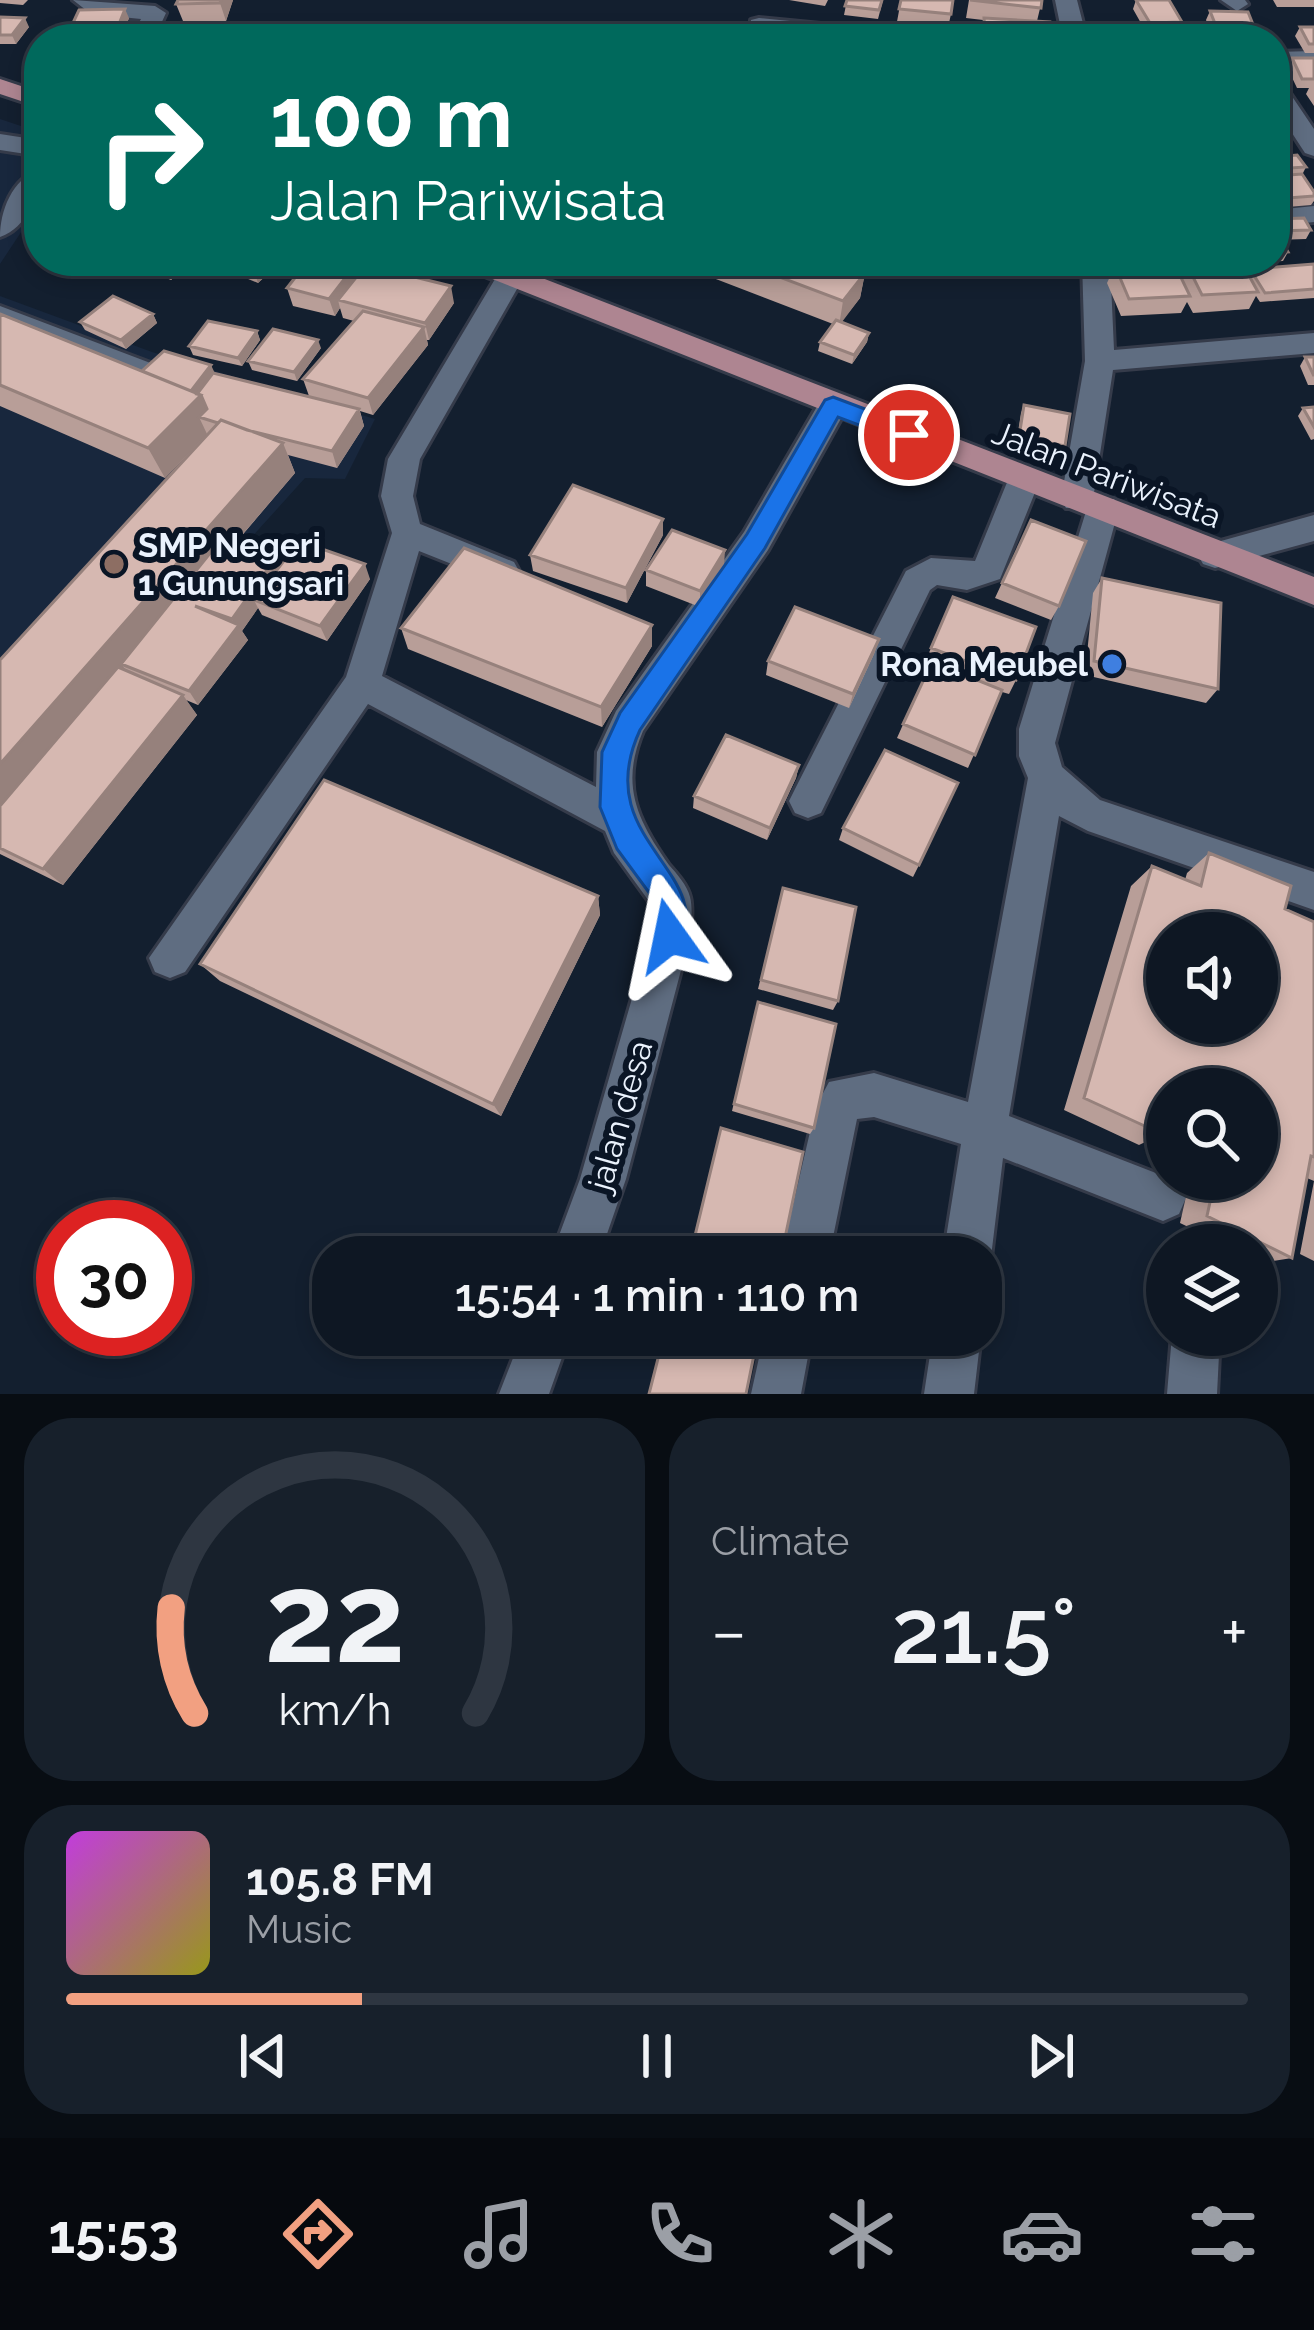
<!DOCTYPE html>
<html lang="en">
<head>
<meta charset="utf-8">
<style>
	body { margin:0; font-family:Raleway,sans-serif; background:#17202b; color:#f1f3f6; height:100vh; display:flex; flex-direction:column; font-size:45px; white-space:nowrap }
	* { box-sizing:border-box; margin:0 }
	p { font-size:39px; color:#9b9fa6 }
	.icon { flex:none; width:66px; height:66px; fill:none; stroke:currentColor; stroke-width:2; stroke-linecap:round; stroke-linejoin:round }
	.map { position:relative; height:1394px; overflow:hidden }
	.sheet { display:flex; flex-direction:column; gap:24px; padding:24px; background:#080d13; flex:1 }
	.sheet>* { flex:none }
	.hud { position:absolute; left:24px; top:24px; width:1266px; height:252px; border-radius:48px; box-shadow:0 6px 18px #0003,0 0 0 3px #2e3641; background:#00695c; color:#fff; overflow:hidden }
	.tools { position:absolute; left:1146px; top:912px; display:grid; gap:24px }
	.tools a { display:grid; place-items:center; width:132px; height:132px; border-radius:50%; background:#0e1723; box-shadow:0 6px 18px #0003,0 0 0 3px #2e3641; font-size:60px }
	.speed { position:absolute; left:36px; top:1200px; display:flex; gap:24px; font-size:60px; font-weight:700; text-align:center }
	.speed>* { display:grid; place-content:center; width:156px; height:156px; border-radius:50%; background:#0e1723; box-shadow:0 6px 18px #0003,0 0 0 3px #2e3641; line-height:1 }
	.speed .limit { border:18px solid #d22; background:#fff; color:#111 }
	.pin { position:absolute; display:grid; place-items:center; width:102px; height:102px; color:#fff; margin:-51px; border:6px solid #fff; border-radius:50%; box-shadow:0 3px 12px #0007 }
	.me { position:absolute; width:132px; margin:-66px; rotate:348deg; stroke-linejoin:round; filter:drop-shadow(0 0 9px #0008) }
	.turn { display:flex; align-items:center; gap:42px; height:252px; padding:0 48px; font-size:54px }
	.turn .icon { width:156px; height:156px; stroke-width:2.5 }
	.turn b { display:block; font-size:84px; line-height:102px }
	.big { font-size:90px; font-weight:600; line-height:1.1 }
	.sheet .tile { flex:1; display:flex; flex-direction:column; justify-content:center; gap:18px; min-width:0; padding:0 42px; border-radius:48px; background:#17202b }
	.sheet .dial { align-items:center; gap:0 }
	.dial svg { height:312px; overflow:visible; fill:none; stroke:#2e3641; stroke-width:7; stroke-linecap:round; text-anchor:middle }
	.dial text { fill:#f1f3f6; stroke:none }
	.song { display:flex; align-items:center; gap:36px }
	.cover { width:144px; height:144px; border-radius:18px; background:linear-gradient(135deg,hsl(290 70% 55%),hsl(60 70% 35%)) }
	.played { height:12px; border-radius:6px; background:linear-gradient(90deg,#f2a081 25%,#2e3641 25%) }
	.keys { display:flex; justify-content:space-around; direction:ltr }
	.heat { display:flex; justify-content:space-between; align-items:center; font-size:66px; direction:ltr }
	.sheet .tiles { flex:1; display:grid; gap:24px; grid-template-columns:1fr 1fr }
	.tile:last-child { grid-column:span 2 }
	.trip { position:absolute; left:312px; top:1236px; width:690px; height:120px; border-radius:48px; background:#0e1723; box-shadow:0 6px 18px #0003,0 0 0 3px #2e3641; font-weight:600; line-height:120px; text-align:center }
	.menu { display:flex; height:192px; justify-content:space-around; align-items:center; background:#06090e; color:#9b9fa6 }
	.menu .icon { width:84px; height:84px }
	.menu .on { color:#f2a081 }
	.menu b { font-size:54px; color:#f1f3f6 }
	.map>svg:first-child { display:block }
	.built { fill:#18273d }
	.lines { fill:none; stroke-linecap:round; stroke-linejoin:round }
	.minor-casing { stroke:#353b4a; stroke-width:6 }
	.major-casing { stroke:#353b4a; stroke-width:6 }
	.minor { fill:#5f6d81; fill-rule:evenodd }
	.major { fill:#ae8591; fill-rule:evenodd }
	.wall { fill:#b89e98 }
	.shaded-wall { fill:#96817c }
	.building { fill:#d6b8b1; stroke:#96817c; stroke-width:3; fill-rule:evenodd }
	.route { fill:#1a73e8; stroke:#114b97; stroke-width:3 }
	.education-dot { fill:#8d6e63; stroke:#0a1525; stroke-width:4.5 }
	.shop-dot { fill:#3f7fe0; stroke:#0a1525; stroke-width:4.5 }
	.labels { text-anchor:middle; stroke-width:12; stroke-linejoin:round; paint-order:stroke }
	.street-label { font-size:33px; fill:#eaf2fd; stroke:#0a1525 }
	.poi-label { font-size:33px; font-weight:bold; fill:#eaf2fd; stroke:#0a1525; text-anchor:start }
</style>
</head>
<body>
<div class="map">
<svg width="1314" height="1394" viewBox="0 0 1314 1394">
	<rect width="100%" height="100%" fill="#131f2f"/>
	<!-- built -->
	<path class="built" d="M0,119L39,132V205L0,264Z
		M0,296L152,352L375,419L345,479L305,478L150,650L0,827Z"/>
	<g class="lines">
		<!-- minor casing -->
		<g class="minor-casing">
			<path id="minor" d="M73,0L155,6L166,13L154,39H130L141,19L91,14Z
				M1055,0H1077L1087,39H1063Z
				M1221,0H1245L1248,4L1237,11Z
				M759,18L903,32L915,39H832L751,30V20Z
				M1314,51V65L1275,66V52Z
				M1275,81L1283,83L1314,129V156L1305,153L1275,107Z
				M0,134L39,140V156L0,150Z
				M39,170C39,195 27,228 0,237C0,211 12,179 39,170Z
				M1314,206V222L1275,226V210Z
				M1082,261H1110L1114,350L1314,333V353L1113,370L1093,499H1114L1119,508L1055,743L1062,767L1100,800L1314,872V910L1088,831L1059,816L1009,1116L1179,1182L1186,1198L1179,1214L1163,1221L1003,1158L991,1257L981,1275V1257H943L961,1144L874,1117L857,1119L829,1257H781L816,1106L829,1082L874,1073L968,1102L1028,778L1019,756V729L1087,508H1066L1061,499L1085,361Z
				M511,266L525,275L420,459L413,496L420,524L514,562L519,571L514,580L502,584L419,551L382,676L596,787L597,752L616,711L744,532L822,398H844L848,406L768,550L643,731C620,785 637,820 669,865C677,874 687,885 690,897C693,909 691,924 690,936L626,1179L599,1257H551L580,1179L650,936L651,904L614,853L605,831L368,704L185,972L170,978L155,972L149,958L346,677L392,533L381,496L388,459L501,269Z
				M0,306L161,367L166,374L151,384L0,327Z
				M1024,468L1035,472L1040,480L1000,579L967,590L937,585L930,590L821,813L808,818L795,813L789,801L795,789L906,571L931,558L975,561L1008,480L1013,472Z
				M1314,515V541L1215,568L1203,564L1198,555L1203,546Z
				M522,1335H570L549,1394H499Z
				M764,1335H812L801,1394H751Z
				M933,1335L981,1334L974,1394H924Z
				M1172,1335H1220L1217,1394H1167Z"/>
		</g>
		<!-- major casing -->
		<g class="major-casing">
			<path id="major" d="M0,79L39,92V107L0,94Z
				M458,261H498L1314,577V605L462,267Z"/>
		</g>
		<!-- minor -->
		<use href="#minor" class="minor"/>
		<!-- major -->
		<use href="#major" class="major"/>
	</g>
	<!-- wall -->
	<path class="wall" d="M0,0H28L23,5L0,3Z
		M178,0H233L226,21H183L176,4Z
		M789,0H828L825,6Z
		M847,0H883L878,19L844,15Z
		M901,0L951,14L947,32L896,27Z
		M969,0H1042L1037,21L1050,22L1052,39H982L983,20L966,18Z
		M1136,0L1182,22L1180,26L1203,39H1148L1149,32H1146L1133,9Z
		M1273,0H1314V7H1277Z
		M1210,11L1256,32L1253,39H1213L1206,20Z
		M0,17L29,27L16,44H0Z
		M129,18L123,33L76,34L72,25Z
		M1300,27H1314V53H1305L1295,36Z
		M1292,58H1314V106L1306,94L1309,88H1297L1287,67Z
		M1275,131L1287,150L1284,156L1306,167L1302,175L1314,192V201L1311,205L1275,208Z
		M39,210V236L28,218Z
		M1275,219L1311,230L1306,239L1275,240Z
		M1275,240L1288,252L1283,261L1252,263L1250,261H1275Z
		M124,261H193L171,280Z
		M211,261H282L258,283L212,264Z
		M669,261H833L865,273L860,298L841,322L869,333L867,342L852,364L818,351L820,342L833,324Z
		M1186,263L1248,273L1250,269L1314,265V298L1260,302L1256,296L1249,309L1193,313L1187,302L1181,313L1121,316L1107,283L1115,266L1180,275Z
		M356,264L358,274L454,303L429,340H427L428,345L373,415L360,411L364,426L337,468L288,455L295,473L233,546L278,568L370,579L327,641L262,615L258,608L242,631L248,640L198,705L186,700L197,715L63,885L0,854V660L208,434L165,478L0,406V314L142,371L215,373L330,402L309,396L303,379L354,321L343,318L340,308L335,316L293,306L287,288Z
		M153,314L157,323L126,349L85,330L80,322Z
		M257,331L260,340L242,366L193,355L189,346Z
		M321,348L297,381L252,370L248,361Z
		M1305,357H1314V385H1308L1300,366Z
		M1024,405L1065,446L1061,455L1016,445L1021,413Z
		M1314,407V439L1311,440L1298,416L1303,408Z
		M1031,520L1059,606L1051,620L995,598Z
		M663,535L627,603L533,571L530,555Z
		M724,566L700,607L646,586V570Z
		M1102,578L1218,689L1206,703L1085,675L1093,593Z
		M953,597L1016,680L1009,694L1002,692L968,768L897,738L930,664L925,662Z
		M652,625V646L602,727L408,649L401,628Z
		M879,639L874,654L849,708L766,675L768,661Z
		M799,765L796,778L767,840L693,808L694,796Z
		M843,828L919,865L913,877L839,840Z
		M1209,853L1285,909L1314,922V1261L1300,1254L1314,1181L1307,1178L1292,1258L1261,1263L1257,1260V1245H1226L1180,1223L1190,1179H1257V1089H1167L1162,1134L1139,1145L1064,1110L1131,886L1152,866L1185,880L1187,873Z
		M783,888L838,1001L833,1010L758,989Z
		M598,896L600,915L501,1116L220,981L200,964Z
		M758,1002L814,1128L810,1134L732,1111Z
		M721,1128L781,1257H723L692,1247Z"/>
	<!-- shaded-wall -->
	<path class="shaded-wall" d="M221,0H233L226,21L220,3Z
		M125,9L129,18L123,33L119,24Z
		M25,18L29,27L16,44L12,35Z
		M164,261H193L171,280L163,262Z
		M257,261H282L258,283L252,265Z
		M356,264L360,281L338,300L340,308L335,316L329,299Z
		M865,273L860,298L839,326L843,301Z
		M451,286L454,303L429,340L425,323Z
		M153,314L157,323L126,349L121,340Z
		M424,327L428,345L373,415L368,398Z
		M257,331L260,340L242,366L238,358Z
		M869,333L867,342L852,364L854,355Z
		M318,340L321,348L297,381L294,372Z
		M211,365L219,382L213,421L199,417L207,434L165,478L148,448Z
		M359,409L364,426L337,468L332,451Z
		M283,443L295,473L129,667L121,664L126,670L0,817V764Z
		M663,519V535L627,603L626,588Z
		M725,550L724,566L700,607V591Z
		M274,560L281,575L254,600L258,608L242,631L248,640L198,705L189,691L237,628L232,619Z
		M365,564L370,579L327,641L320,626Z
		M652,625V646L602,727L601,707Z
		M879,639L874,654L849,708L853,694Z
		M183,695L197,715L63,885L43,869Z
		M799,765L796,778L767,840L770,828Z
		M598,896L600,915L501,1116L493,1104Z"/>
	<!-- building -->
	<path class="building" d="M178,0H221L220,3L176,4Z
		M847,0H882L879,10L845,6Z
		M901,0H953L951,14L899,9Z
		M970,0H1042L1041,8Z
		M1136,0H1169L1182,22L1150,23Z
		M125,9L119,24L72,25L79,10Z
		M1210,11L1248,12L1256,32L1218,31Z
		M0,17L25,18L12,35H0Z
		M984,18L1050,22L1052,38L985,33Z
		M1192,24L1203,39H1158L1150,29Z
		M1300,27H1314V44H1309Z
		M477,32L513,33L511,39H475Z
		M1292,58H1314V79H1302Z
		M1275,131H1277L1287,150H1275Z
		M1297,155L1306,167L1275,169V157Z
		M1302,174L1314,192V196L1275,199V176Z
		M39,210V222L28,218Z
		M1304,218L1311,230L1275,231V219Z
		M1275,240H1281L1288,252L1275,253Z
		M308,261H345L356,264L329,299L287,288Z
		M737,261H833L865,273L843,301Z
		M1241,261L1258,292L1202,295L1186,263Z
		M1174,263L1190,296L1129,299L1115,266Z
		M1314,264V289L1265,293L1250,269Z
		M366,265L451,286L425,323L338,300Z
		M113,296L153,314L121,340L80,322Z
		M363,311L424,327L368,398L303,379Z
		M0,314L201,395L148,448L0,385Z
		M836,320L869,333L854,355L820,342Z
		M208,321L257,331L238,358L189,346Z
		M273,329L318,340L294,372L248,361Z
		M164,351L211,365L191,391L142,371Z
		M1305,357H1314V376Z
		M213,373L359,409L332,451L247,430L221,420L218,423L199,417L207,409L201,395L197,394Z
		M1024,405L1070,414L1065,446L1019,437Z
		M1314,407V427L1303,408Z
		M221,420L283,443L0,764V660Z
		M573,485L663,519L626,588L530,555Z
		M1031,520L1086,541L1059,606L1002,583Z
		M672,530L725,550L700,591L646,570Z
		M299,541L365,564L320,626L254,600Z
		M219,542L274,560L232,619L195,606L239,625L189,691L121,664Z
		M464,548L652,625L601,707L401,628Z
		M1102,578L1221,603L1218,689L1094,661Z
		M953,597L1036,627L1016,680L931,648Z
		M795,607L879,639L853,694L768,661Z
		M932,662L1002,690L975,755L903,724Z
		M118,667L183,695L43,869L0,848V806Z
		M726,735L799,765L770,828L694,796Z
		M885,750L958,783L919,865L843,828Z
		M324,780L598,896L493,1104L200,964Z
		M1209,853L1291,886L1285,909L1314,922V1157L1311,1156L1292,1258L1207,1216L1215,1179H1257V1089H1167V1116L1162,1134L1084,1098L1152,866L1201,886ZM1167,933H1257V1023H1167Z
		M783,888L856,907L838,1001L761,980Z
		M758,1002L836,1024L814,1128L734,1104Z
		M721,1128L803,1152L781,1257H734L693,1244Z
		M664,1335H758L746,1394H649Z"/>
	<!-- route -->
	<path class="route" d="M833,397L918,429L921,435L909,444L838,417L765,548L640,730C589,840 715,868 681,947L670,951L659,947L655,936L656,902L617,849L600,807L602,752L620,713L747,534L825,400Z"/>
	<!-- markers -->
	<circle class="education-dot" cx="114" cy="564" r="12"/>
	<circle class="shop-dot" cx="1112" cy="664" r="12"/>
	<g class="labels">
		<!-- street labels -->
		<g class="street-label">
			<text transform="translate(1107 474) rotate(21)" y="12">Jalan Pariwisata</text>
			<text transform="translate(620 1115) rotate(-74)" y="12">jalan desa</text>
		</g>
		<!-- poi labels -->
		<g class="poi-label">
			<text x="138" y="557">SMP Negeri<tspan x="138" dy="38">1 Gunungsari</tspan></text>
			<text x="1088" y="676" text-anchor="end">Rona Meubel</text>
		</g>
	</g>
</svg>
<div class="tools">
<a><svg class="icon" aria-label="sound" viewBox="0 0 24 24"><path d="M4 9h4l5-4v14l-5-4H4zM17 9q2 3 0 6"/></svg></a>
<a><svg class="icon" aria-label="search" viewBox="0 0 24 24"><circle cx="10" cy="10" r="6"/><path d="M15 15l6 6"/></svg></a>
<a><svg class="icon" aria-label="layers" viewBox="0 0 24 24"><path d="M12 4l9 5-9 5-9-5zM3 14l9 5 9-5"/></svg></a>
</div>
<div class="speed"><div class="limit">30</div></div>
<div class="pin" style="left:909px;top:435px;background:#d93025"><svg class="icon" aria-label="arrive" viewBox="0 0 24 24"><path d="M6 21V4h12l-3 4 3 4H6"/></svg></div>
<svg class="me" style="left:670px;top:936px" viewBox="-20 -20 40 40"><path d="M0-17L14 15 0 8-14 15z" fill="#1a73e8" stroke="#fff" stroke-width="4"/></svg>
<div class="trip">15:54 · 1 min · 110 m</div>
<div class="hud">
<div class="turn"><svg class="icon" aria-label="right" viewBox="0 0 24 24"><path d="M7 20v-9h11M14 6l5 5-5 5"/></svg><div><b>100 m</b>Jalan Pariwisata</div></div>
</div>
</div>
<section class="sheet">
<div class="tiles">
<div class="tile dial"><svg viewBox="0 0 100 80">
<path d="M14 69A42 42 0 1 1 86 69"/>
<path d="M14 69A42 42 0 0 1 8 42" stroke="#f2a081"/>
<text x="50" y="56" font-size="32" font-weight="700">22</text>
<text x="50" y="72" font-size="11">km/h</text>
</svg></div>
<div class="tile"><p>Climate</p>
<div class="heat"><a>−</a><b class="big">21.5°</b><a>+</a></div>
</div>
<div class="tile">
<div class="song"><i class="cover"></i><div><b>105.8 FM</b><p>Music</p></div></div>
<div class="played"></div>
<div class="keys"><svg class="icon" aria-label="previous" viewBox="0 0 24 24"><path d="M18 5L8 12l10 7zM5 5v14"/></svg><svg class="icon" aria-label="pause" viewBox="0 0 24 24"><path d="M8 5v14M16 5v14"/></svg><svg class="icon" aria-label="next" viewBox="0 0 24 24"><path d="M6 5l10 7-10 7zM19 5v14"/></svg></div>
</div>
</div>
</section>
<nav class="menu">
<b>15:53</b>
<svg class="icon on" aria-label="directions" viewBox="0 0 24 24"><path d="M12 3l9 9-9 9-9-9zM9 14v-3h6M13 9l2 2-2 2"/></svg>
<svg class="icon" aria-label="music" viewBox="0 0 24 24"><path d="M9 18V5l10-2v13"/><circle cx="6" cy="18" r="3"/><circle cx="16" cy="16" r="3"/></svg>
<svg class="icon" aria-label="phone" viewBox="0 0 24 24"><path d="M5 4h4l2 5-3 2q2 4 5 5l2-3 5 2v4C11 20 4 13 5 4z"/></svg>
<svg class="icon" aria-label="climate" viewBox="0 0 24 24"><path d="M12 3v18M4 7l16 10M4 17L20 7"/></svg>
<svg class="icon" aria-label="car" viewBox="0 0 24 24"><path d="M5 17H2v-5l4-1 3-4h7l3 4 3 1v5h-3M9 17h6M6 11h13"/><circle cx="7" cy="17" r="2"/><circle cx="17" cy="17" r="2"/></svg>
<svg class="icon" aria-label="filters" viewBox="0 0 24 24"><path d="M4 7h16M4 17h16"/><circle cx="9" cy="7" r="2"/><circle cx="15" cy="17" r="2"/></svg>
</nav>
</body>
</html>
